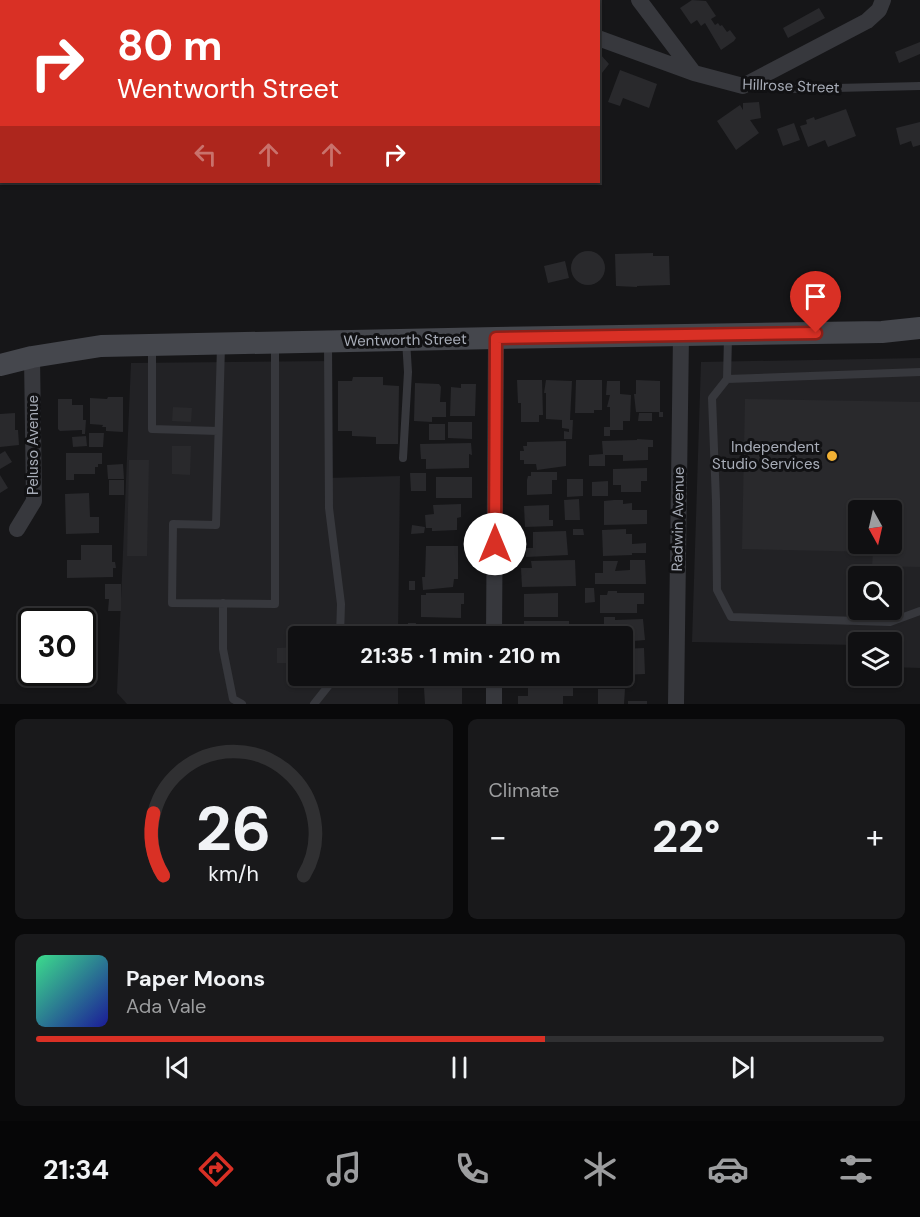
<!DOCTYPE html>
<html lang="en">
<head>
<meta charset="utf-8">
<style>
	body { margin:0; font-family:"DM Sans",sans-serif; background:#19191b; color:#f1f3f6; height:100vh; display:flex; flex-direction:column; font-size:22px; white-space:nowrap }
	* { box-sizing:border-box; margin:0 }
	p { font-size:20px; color:#9c9d9f }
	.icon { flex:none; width:33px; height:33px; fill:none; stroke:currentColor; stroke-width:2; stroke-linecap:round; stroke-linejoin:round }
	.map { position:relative; height:704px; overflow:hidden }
	.details { display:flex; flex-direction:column; gap:15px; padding:15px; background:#09090a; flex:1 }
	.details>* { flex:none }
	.hud { position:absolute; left:0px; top:0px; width:600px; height:183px; box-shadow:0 2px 4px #0004,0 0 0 2px #303032; background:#d93025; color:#fff; overflow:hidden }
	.needle { width:39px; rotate:172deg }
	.controls { position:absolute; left:848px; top:500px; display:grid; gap:12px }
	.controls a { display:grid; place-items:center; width:54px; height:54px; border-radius:6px; background:#101012; box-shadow:0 2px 4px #0004,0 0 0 2px #303032; font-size:30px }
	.speed { position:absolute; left:18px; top:608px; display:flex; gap:12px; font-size:30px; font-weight:700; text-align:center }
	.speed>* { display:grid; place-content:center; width:78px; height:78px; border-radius:50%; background:#101012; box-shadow:0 2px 4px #0004,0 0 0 2px #303032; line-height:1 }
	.speed .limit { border:3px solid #111; border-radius:9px; background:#fff; color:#111 }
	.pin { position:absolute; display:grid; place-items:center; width:51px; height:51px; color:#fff; margin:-62px -26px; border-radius:50% 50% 50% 0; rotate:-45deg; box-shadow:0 0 6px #0007 }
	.pin .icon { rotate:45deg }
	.me { position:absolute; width:66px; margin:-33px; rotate:0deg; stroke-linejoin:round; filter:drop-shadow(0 0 4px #0008) }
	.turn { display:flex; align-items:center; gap:21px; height:126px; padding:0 18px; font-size:27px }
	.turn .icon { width:78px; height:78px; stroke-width:2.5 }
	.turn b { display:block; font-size:42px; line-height:51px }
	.lanes { display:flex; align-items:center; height:57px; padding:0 18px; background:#0003; justify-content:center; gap:30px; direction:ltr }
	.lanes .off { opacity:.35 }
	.big { font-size:45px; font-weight:700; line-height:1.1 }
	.details .card { flex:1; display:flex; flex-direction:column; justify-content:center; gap:9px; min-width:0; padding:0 21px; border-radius:9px; background:#19191b }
	.details .dial { align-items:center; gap:0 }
	.dial svg { height:156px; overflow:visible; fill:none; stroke:#303032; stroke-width:7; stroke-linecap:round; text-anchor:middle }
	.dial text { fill:#f1f3f6; stroke:none }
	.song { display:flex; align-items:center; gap:18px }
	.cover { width:72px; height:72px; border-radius:9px; background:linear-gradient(135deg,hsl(150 70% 55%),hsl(240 70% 35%)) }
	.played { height:6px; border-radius:3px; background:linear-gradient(90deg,#d93025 60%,#303032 60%) }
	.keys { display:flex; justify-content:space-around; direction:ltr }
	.heat { display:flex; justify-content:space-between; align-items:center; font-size:33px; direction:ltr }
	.details .tiles { flex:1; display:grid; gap:15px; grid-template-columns:1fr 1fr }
	.card:last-child { grid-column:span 2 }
	.trip { position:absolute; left:288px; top:626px; width:345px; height:60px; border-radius:6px; background:#101012; box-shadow:0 2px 4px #0004,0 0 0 2px #303032; font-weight:700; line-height:60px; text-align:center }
	.tabs { display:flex; height:96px; justify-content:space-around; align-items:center; background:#060607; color:#9c9d9f }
	.tabs .icon { width:42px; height:42px }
	.tabs .current { color:#d93025 }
	.tabs b { font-size:27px; color:#f1f3f6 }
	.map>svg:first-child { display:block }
	.built { fill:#222225; fill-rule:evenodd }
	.building { fill:#29292c; fill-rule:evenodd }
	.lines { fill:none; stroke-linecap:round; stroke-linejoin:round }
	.lane { stroke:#37383d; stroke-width:8 }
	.street { stroke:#37383d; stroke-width:16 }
	.secondary { stroke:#45474d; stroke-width:22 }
	.route-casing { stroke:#8d1f18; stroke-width:15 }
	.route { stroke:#d93025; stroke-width:10 }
	.poi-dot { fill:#f2b134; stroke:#111113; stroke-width:2 }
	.labels { text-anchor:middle; stroke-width:6; stroke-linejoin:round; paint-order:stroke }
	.street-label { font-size:15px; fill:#a8adb8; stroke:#111113 }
	.poi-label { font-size:15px; fill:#a8adb8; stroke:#111113; text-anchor:end }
</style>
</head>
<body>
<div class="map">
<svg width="920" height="704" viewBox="0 0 920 704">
	<rect width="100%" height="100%" fill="#161618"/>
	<!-- built -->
	<path class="built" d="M920,358V668L891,667V642H858V645L692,642L701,362ZM858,510H891V543H858ZM858,576H891V609H858Z
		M332,361L327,478L400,476L398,636H298V675H398V704H127L117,693L131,363Z"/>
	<!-- building -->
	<path class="building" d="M692,0L706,1L716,16L711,19L715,25L718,23L720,26L722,25L727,32L730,30L736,38L734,41L721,50L705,23L701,26L697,20L691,24L680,8Z
		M819,8L825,18L788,38L783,28Z
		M920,42V54L899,63L895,52Z
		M600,54L609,64L598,78V56Z
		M620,70L657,84L649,108L623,98L620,106L608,102Z
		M759,102L761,118L750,120L759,133L736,150L717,121L740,105L743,110V103Z
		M846,109L856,136L828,147L825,140L808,147L800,126L807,124L806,120L814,117L815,120Z
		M920,122V145L913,147L911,141L900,145L896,128Z
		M794,123L800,140L783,146L777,129Z
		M571 268a17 17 0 1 1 34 0a17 17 0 1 1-34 0Z
		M653,253V256H669L670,285L637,286V287L616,286L615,254Z
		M565,261L569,278L548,283L544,266Z
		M353,377H383V385L399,386L398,444H376V437L352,436V431H338V381H352Z
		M517,380H542L543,415H539V422H521V403H518Z
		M546,380L572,381L570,420H573L572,439H564V431L569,432V429L562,428V420L546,419V393H544Z
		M576,380H602V410H594V413H575Z
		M636,380L660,381V412H663V417H659V412H636L634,394H636Z
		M607,381H620V394L631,395L630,421H623V430H610V436H604V427H610V407H607L610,395H606Z
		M415,383L439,384L441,387L440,402H446V417H432V422L414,421Z
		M461,384H476L475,416H450L451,387L461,388Z
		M108,397H123V432L106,431V427H102L103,425L90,424V398L107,399Z
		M58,399H72V405H83V420H86L85,434H82V430L60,431L58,429Z
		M745,399L920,402V567L872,566L873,552L742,549ZM858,510H891V543H858Z
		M173,407L192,408L191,422L172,421Z
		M15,413V430H18L19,445L0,447V414Z
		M639,413H652V421H638Z
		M448,422H472V439L448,438Z
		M429,424H445V440H429Z
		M89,433H104L103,447H89Z
		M86,436L87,446L73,447L72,437Z
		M637,439L653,440V447H648V460L623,461V455H605V466H589V455L603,454L602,441L637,440Z
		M566,441V466L537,470L536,464H524V460H520V451H524L523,446H527V442Z
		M471,443L472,455L469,454V468L426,469V459H421L420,444Z
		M172,446H191L190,475L172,474Z
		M5,451L12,462L0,469V454Z
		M66,453H102V464H98V467H95V474H74V480H66Z
		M129,460H149L147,556H127Z
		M123,464L124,479H108L107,465Z
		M647,468V481H641V492H621V485H613V469Z
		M531,472H557V480H552V494L527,495V480L528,476H531Z
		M410,473H426V491H411Z
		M0,475L8,488L0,493Z
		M436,477H472V498H436Z
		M567,479H583V496L567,497Z
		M109,480H124V495H109Z
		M608,481V496H592V482Z
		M89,493L90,517H99V533L66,534L65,494Z
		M579,499L580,520H565L564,500Z
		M614,500H623V504L632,503V510H647V524L604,525V501Z
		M461,504V517L457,518V530L434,531H432V528H426L425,515L434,514L433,505Z
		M549,505V520H553V526L525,527L524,506Z
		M412,525L425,527L424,533L411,534Z
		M573,529H583L584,535H573Z
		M626,529V534H632V544L646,543V553H632V555L603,556L602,530Z
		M566,531L568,555L526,557V548H533V532Z
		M81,545H112V562H115L116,568H113V577L67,578V560H81Z
		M426,546H458V579H454L453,587L423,590L422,577H425Z
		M575,560L576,586L522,587L521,568H532L531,561Z
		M630,560H645L646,584H595V573H603V561H618L615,571L630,570Z
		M409,581H415V590H409Z
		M105,584H121V611H108L109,599H105Z
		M585,588H594L595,602L585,603Z
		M608,591H617V593H644V604H637V613H600V595H607Z
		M426,593H464V604H461V618L421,617V595H426Z
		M558,593V617H524V594Z
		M604,617H615V620L643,619L645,640L622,642V636H613V630H604V636H583V631L604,630Z
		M524,621H569V636H524Z
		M408,623H416L415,631L408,630Z
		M464,624V635L429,636L428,625Z
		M298,647V663H277V648Z
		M644,648L645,674L622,675V649Z
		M426,675H458V681L426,680Z
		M573,680V696H563V704H518V696H528V681Z
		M462,683V704H425L424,688H444V684Z
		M598,689H625L624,704H598Z
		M628,701H647V704H628Z"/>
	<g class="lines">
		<!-- lane -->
		<path class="lane" d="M749,86L794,89L920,86
			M728,337L727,379L712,398L716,501L717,590L731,617L890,622L920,611
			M328,343L329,508L341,604L340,636
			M152,346V429L218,431
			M221,346L216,525L173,524L172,603L275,604V343
			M727,379L920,372
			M403,458L408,372L406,340
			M223,603V649L233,699L242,704
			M314,704L337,675"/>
		<!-- street -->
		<path class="street" d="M187,0L197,2
			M639,0L694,73
			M132,2L173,0
			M0,10H2
			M598,38L694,73L743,86L867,21L879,10L883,0
			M17,529L34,501L32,357
			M494,636L496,338
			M494,704V675
			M676,704L681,335"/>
		<!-- secondary -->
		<path class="secondary" d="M0,365L32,357L101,346L496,338L882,332L920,328"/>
	</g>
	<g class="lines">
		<!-- route casing -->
		<g class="route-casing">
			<path id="route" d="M495,544L496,338L816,333"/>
		</g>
		<!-- route -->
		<use href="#route" class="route"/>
	</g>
	<!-- markers -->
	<circle class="poi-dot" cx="832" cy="456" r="6"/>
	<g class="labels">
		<!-- street labels -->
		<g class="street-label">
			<text transform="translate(791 86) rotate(2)" y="5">Hillrose Street</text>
			<text transform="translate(405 340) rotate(-1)" y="5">Wentworth Street</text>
			<text transform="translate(33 445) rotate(-90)" y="5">Peluso Avenue</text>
			<text transform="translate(678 519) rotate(-89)" y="5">Radwin Avenue</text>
		</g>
		<!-- poi labels -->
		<g class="poi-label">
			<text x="820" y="452">Independent<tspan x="820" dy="17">Studio Services</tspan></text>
		</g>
	</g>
</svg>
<div class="controls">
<a><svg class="needle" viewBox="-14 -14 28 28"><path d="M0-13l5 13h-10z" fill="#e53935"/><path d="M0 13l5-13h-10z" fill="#9c9d9f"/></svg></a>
<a><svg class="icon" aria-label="search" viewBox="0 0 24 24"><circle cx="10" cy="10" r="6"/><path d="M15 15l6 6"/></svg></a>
<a><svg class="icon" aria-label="layers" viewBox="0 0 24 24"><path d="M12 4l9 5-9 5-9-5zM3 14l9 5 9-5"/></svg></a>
</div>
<div class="speed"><div class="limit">30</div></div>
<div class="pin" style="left:816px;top:333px;background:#d93025"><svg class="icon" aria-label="arrive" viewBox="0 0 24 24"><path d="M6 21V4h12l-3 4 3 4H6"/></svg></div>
<svg class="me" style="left:495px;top:544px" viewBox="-20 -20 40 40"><circle r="19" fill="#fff"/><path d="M0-13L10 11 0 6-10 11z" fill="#d93025"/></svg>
<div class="trip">21:35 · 1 min · 210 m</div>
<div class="hud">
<div class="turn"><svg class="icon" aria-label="right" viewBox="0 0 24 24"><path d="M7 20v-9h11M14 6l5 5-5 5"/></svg><div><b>80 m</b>Wentworth Street</div></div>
<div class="lanes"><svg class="icon off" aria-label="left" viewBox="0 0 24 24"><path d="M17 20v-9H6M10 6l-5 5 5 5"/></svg><svg class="icon off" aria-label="ahead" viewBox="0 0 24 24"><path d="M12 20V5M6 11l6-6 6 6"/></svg><svg class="icon off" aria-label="ahead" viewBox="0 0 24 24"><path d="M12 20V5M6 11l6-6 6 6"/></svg><svg class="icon" aria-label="right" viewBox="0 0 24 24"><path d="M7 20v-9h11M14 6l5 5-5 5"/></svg></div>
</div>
</div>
<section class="details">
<div class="tiles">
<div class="card dial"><svg viewBox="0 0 100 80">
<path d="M14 69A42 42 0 1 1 86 69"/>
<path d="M14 69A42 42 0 0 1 9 37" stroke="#d93025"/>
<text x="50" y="56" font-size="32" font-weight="700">26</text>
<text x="50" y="72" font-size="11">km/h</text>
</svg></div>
<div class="card"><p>Climate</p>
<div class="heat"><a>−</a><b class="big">22°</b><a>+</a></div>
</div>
<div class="card">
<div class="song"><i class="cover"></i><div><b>Paper Moons</b><p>Ada Vale</p></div></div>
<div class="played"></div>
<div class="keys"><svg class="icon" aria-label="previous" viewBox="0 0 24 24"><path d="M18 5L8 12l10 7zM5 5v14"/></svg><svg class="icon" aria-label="pause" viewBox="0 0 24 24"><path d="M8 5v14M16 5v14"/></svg><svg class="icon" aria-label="next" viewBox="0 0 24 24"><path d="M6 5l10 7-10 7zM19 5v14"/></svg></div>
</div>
</div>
</section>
<nav class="tabs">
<b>21:34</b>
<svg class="icon current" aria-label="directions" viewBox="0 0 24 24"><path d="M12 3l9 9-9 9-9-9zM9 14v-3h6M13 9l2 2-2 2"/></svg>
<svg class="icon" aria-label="music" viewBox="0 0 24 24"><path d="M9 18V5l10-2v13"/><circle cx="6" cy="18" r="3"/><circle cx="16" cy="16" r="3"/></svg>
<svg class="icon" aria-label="phone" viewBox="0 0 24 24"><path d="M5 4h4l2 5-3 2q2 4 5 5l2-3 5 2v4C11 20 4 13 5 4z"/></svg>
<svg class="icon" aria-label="climate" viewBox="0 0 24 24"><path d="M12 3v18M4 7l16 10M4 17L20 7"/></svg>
<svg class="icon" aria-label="car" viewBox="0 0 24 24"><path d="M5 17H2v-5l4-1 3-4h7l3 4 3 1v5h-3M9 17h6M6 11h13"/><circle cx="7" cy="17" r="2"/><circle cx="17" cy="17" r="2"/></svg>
<svg class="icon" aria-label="filters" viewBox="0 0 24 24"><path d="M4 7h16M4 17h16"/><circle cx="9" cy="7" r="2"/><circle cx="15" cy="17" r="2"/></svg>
</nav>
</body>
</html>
